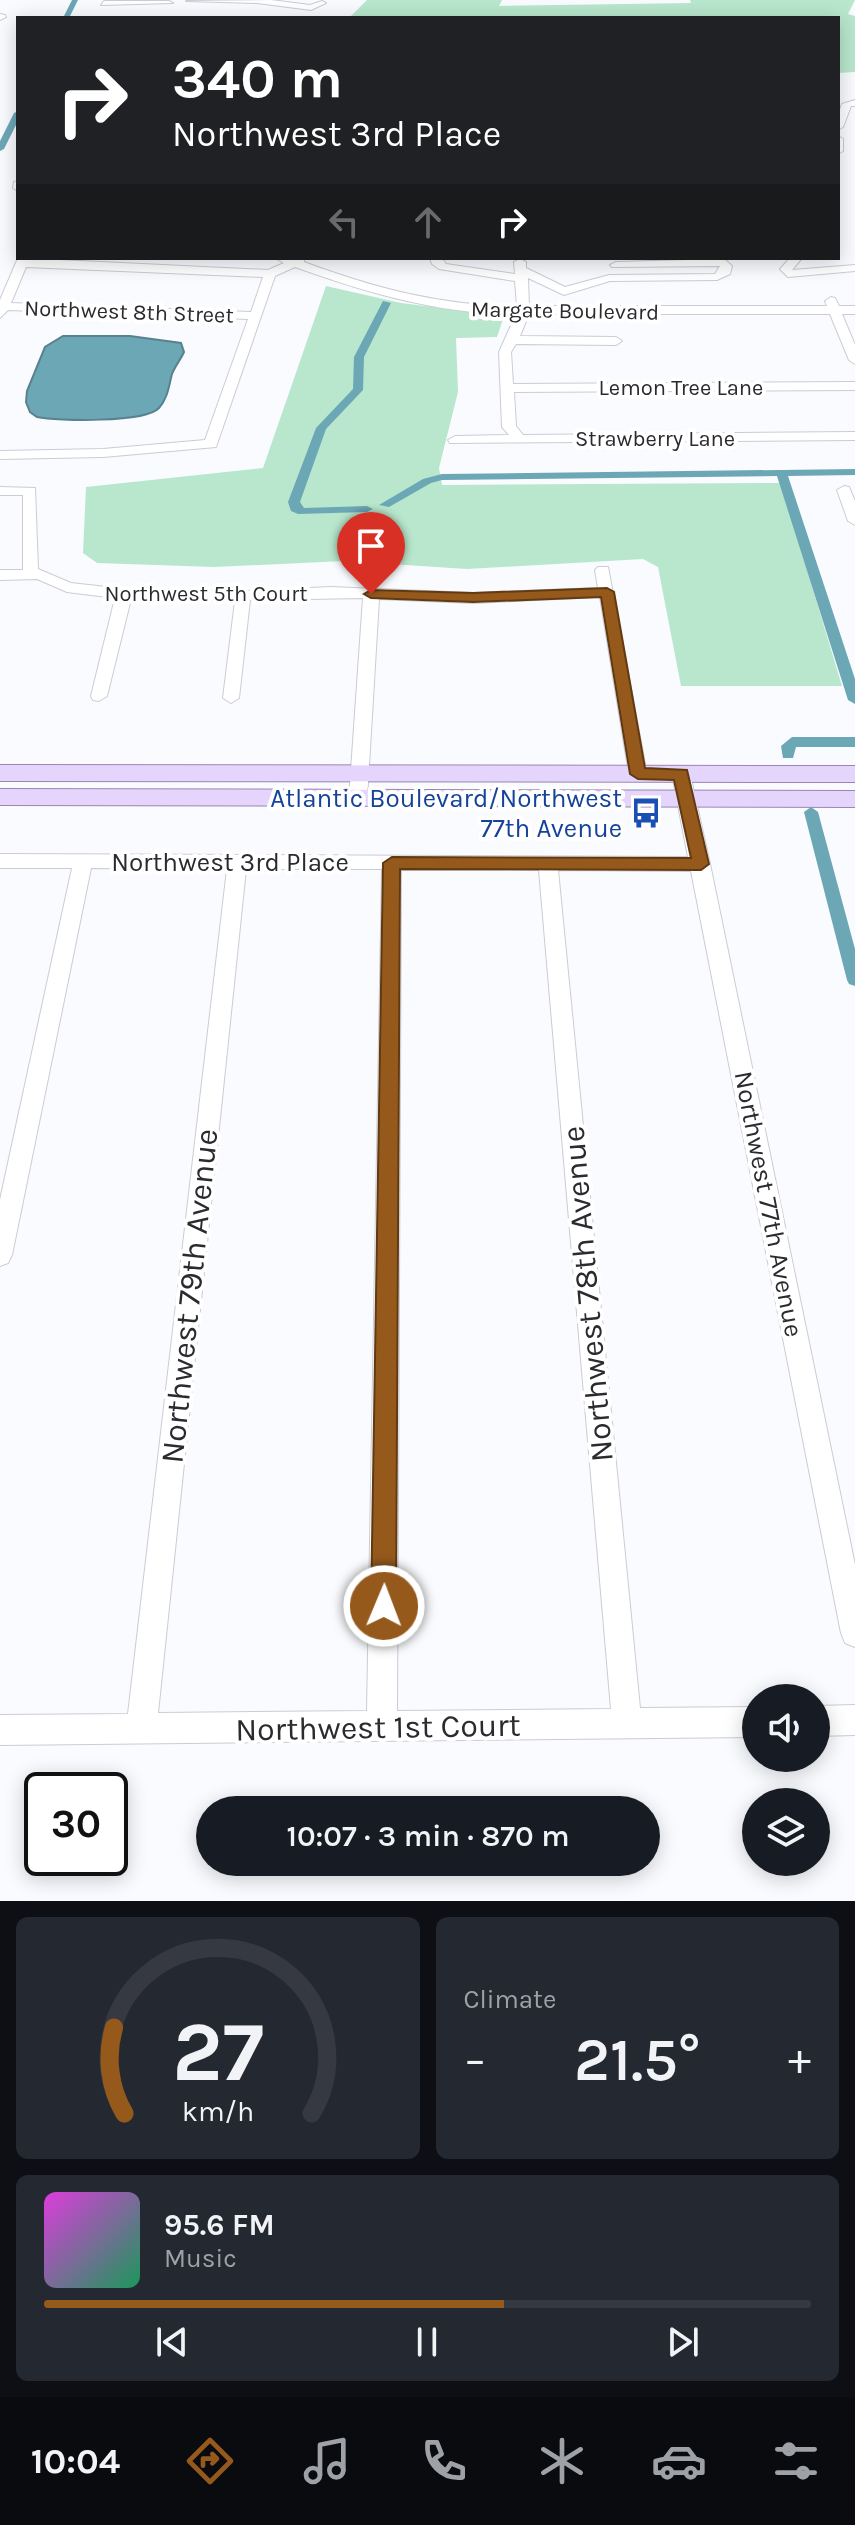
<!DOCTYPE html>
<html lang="en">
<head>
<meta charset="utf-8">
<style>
	body { margin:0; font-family:Karla,sans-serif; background:#242831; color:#f1f3f6; height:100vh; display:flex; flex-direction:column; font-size:30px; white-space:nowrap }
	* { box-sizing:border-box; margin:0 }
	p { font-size:26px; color:#9ea1a6 }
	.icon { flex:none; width:44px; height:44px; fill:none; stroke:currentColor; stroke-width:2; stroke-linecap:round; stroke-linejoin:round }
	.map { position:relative; height:1901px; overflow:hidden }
	.details { display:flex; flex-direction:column; gap:16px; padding:16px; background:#0d0f14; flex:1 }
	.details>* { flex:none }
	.hud { position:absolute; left:16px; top:16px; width:824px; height:244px; border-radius:0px; box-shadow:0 4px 20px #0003; background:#202124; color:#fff; overflow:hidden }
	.controls { position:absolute; left:742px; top:1684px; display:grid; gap:16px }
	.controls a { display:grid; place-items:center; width:88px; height:88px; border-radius:50%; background:#171b24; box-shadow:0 4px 20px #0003; font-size:40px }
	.speed { position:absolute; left:24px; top:1772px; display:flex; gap:16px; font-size:40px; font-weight:700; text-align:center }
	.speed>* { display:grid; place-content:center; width:104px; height:104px; border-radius:50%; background:#171b24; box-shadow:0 4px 20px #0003; line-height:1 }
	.speed .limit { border:4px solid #111; border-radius:12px; background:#fff; color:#111 }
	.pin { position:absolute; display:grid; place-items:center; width:68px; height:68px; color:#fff; margin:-82px -34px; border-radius:50% 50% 50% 0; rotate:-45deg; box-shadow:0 0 8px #0007 }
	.pin .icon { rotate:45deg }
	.me { position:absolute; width:88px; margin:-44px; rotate:1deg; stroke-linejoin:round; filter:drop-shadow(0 0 6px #0008) }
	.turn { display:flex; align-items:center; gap:28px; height:168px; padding:0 24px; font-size:36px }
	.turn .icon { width:104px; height:104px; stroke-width:2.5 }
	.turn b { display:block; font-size:56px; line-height:68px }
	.lanes { display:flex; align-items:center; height:76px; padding:0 24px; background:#0003; justify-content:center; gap:40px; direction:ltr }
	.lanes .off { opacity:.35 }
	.big { font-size:60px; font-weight:600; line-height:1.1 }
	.details .widget { flex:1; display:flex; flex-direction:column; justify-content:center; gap:12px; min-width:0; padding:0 28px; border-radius:12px; background:#242831 }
	.details .dial { align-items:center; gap:0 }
	.dial svg { height:208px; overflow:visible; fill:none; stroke:#363941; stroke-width:7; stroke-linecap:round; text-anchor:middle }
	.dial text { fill:#f1f3f6; stroke:none }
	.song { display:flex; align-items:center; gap:24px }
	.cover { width:96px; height:96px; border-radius:12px; background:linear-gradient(135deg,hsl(300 70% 55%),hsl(150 70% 35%)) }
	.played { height:8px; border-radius:4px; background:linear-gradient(90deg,#96591c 60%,#363941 60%) }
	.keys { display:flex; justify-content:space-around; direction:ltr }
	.heat { display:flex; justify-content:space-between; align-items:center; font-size:44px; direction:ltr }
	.details .tiles { flex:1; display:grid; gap:16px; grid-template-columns:1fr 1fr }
	.widget:last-child { grid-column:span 2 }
	.trip { position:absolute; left:196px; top:1796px; width:464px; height:80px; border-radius:40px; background:#171b24; box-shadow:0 4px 20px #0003; font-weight:600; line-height:80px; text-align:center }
	.tabs { display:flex; height:128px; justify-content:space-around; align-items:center; background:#090b0e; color:#9ea1a6 }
	.tabs .icon { width:56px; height:56px }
	.tabs .on { color:#96591c }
	.tabs b { font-size:36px; color:#f1f3f6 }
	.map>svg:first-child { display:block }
	.green { fill:#b8e7cd }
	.water { fill:#6ca7b6; stroke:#58828e; stroke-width:2 }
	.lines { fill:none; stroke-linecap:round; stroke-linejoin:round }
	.canal { fill:#6ca7b6; fill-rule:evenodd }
	.minor-casing { stroke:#cbccd5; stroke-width:2 }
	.major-casing { stroke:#9987b2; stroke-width:2 }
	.minor { fill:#fff; fill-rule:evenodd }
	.major { fill:#e5d4fb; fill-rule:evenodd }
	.route { fill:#96591c; stroke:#623a12; stroke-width:2 }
	.labels { text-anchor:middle; stroke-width:8; stroke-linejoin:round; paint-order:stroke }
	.far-street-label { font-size:22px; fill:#2b2b2f; stroke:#fff }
	.transit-label { font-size:26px; fill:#164399; stroke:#fff; text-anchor:end }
	.street-label { font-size:26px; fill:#2b2b2f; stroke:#fff }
	.near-street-label { font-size:32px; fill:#2b2b2f; stroke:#fff }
</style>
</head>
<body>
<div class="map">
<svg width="855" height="1901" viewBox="0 0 855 1901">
	<rect width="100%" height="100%" fill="#fafbfe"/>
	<!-- green -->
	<path class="green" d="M367,0H502L499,6L691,3L690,0H855L848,14L855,16V72L838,73V18H349Z
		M326,286L401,303L504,316L497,337L456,338L458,392L439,468L442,485L781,483L842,686H681L658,567L643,559L467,569L344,561L214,567L97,563L83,553L86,487L263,468Z"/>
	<!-- water -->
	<path class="water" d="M63,336H130L181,343L184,352C181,359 175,366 172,374C169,385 168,398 159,408C145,423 57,421 37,417L30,412L26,402L27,391L45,347Z"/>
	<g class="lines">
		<!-- canal -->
		<path class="canal" d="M72,0H78L69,18H63Z
			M18,111V121L4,149L0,151V141L14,113Z
			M383,301L391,303L364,357L363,390L326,429L300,502L304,508L367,506L373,509L367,512L298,514L291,511L288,502L316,428L353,389L354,357Z
			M855,469V475L788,476L855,679V704L848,700L777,476L442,480L431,483L389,507L379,505L423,479L442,474Z
			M792,737H855V747H796L793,758H783L781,746Z
			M811,807L818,812L855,949V986L849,984L847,980L804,812Z"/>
		<!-- minor casing -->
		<g class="minor-casing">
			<path id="minor" d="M271,0L310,5L322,1L326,3L311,10L257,3L186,1Z
				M104,1H169L173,3L101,5Z
				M0,14L5,15L6,17L0,20Z
				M855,100V106H851L843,127L838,130V115L842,104Z
				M838,136L843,139V151L838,154Z
				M18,181V191L13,188L14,182Z
				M18,258L268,270L284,263L275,258H304V262C374,288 441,306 517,306L515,281L439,269L432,264L430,258H442L446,264L515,274L514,262L520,259L526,262V268L565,287L609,275L715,274L720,266L612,267L610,265L616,262L724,259L732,266L730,274L717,280L610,281L564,295L528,278L529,306H827L825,301L831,297L835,298L839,306H855V314H842L855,345V364L849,360L830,314H529L520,336L616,337L622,341L616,345L516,344L511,352L513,384L855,382V390L514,392L516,426L523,435L855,432V440L450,443L448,440L455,436L509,435L502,427L499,352L516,314C438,314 368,293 295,267L275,276L216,447L103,457L0,459V451L103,449L205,440L248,319L8,310L0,318V300ZM26,267L263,277L251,312L11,303Z
				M790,258H802L792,270L855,265V271L788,277L780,269Z
				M844,486L849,487L855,501V525L848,521L837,490Z
				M0,487L35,488L38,569L71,583L124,589L243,591L331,587L473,593L598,588L595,570L598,567H608L647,774L638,780L629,774L600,597L473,603L379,599L367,799L358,805L349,799L363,598L250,600L239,698L231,703L223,698L235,601L131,599L107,696L99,701L93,700L91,696L115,598L67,592L37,579L0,580V570H23V495H0Z
				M681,768L690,774L710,864L855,1565V1647L845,1643L841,1633L691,871L558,870L640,1708L756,1707V1737L0,1745V1715L128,1714L227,869L91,868L12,1255L8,1263L0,1266V1200L72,868H0V854L688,857L672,774ZM246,869H382L367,1711L158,1713ZM401,870H539L611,1709L397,1711Z
				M855,1705V1735L816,1736V1706Z"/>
		</g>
		<!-- major casing -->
		<g class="major-casing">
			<path id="major" d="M0,765L855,766V782L0,781Z
				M0,789L855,791V807L0,805Z"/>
		</g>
		<!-- minor -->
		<use href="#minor" class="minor"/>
		<!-- major -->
		<use href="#major" class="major"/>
	</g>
	<!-- route -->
	<path class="route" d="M607,588L614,592L645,768L687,770L709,864L701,870L400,869L396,1606L393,1615L384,1619L375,1615L371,1606L383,863L392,857L691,858L674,780L638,779L630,774L601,597L473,602L371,598L364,594L371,590L473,593Z"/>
	<!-- icons -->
	<defs>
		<g id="bus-bare" transform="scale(2.4)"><path d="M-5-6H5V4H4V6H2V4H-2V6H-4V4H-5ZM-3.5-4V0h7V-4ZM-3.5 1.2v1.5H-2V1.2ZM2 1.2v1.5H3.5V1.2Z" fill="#1a4fb4" stroke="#fff" stroke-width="2.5" paint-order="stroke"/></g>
	</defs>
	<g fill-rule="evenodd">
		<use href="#bus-bare" x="646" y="813"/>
	</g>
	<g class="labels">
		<!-- far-street labels -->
		<g class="far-street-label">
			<text transform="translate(565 310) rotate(1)" y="8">Margate Boulevard</text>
			<text transform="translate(129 311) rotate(2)" y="8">Northwest 8th Street</text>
			<text x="681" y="395">Lemon Tree Lane</text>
			<text x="655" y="446">Strawberry Lane</text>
			<text x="206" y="601">Northwest 5th Court</text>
		</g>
		<!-- transit labels -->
		<g class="transit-label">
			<text x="622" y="807">Atlantic Boulevard/Northwest<tspan x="622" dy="30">77th Avenue</tspan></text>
		</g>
		<!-- street labels -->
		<g class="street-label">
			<text x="230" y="871">Northwest 3rd Place</text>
			<text transform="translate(769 1204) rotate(79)" y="9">Northwest 77th Avenue</text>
		</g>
		<!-- near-street labels -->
		<g class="near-street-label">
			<text transform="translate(587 1294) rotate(-95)" y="11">Northwest 78th Avenue</text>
			<text transform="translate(189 1296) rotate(-84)" y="11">Northwest 79th Avenue</text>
			<text transform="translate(378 1727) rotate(-1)" y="11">Northwest 1st Court</text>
		</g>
	</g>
</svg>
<div class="controls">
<a><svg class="icon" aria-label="sound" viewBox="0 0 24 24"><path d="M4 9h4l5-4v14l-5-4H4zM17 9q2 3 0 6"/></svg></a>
<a><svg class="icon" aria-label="layers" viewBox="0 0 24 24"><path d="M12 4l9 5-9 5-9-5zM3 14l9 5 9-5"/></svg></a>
</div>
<div class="speed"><div class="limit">30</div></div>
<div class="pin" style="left:371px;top:594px;background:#d93025"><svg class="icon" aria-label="arrive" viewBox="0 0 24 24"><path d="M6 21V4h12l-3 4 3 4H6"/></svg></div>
<svg class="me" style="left:384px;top:1606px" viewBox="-20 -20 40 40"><circle r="17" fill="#96591c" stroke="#fff" stroke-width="3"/><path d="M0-11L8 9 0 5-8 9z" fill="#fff"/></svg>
<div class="trip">10:07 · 3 min · 870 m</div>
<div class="hud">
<div class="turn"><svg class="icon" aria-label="right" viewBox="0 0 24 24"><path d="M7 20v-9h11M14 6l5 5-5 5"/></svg><div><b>340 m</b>Northwest 3rd Place</div></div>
<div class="lanes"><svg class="icon off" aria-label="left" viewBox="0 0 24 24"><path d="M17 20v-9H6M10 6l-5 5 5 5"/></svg><svg class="icon off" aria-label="ahead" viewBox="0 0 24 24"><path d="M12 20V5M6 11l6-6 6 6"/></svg><svg class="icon" aria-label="right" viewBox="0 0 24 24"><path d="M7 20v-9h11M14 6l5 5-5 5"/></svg></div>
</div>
</div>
<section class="details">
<div class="tiles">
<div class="widget dial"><svg viewBox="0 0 100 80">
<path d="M14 69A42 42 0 1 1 86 69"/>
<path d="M14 69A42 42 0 0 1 10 36" stroke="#96591c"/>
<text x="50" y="56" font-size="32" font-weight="700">27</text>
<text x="50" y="72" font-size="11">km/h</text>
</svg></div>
<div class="widget"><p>Climate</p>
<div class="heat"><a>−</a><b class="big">21.5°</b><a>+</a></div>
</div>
<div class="widget">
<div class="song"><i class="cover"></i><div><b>95.6 FM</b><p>Music</p></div></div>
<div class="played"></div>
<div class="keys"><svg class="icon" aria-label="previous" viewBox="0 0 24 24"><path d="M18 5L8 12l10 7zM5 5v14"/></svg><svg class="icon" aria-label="pause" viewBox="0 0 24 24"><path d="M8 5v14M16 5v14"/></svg><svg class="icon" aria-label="next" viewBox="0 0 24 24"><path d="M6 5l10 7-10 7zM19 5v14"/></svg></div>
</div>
</div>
</section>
<nav class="tabs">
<b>10:04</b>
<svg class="icon on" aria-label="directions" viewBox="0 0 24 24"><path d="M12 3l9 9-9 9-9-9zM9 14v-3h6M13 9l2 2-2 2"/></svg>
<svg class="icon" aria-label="music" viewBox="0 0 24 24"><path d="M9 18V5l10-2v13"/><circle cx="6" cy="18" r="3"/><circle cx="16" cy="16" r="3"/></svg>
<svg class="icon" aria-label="phone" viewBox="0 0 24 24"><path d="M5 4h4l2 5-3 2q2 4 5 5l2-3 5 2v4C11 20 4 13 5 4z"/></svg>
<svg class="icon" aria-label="climate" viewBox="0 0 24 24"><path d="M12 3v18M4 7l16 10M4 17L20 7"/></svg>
<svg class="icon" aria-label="car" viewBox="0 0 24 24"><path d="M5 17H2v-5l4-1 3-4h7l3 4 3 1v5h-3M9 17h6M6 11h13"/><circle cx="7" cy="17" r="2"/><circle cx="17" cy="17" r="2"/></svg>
<svg class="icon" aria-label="filters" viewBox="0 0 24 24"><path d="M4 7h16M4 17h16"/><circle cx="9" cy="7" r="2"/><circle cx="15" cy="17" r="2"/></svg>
</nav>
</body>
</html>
